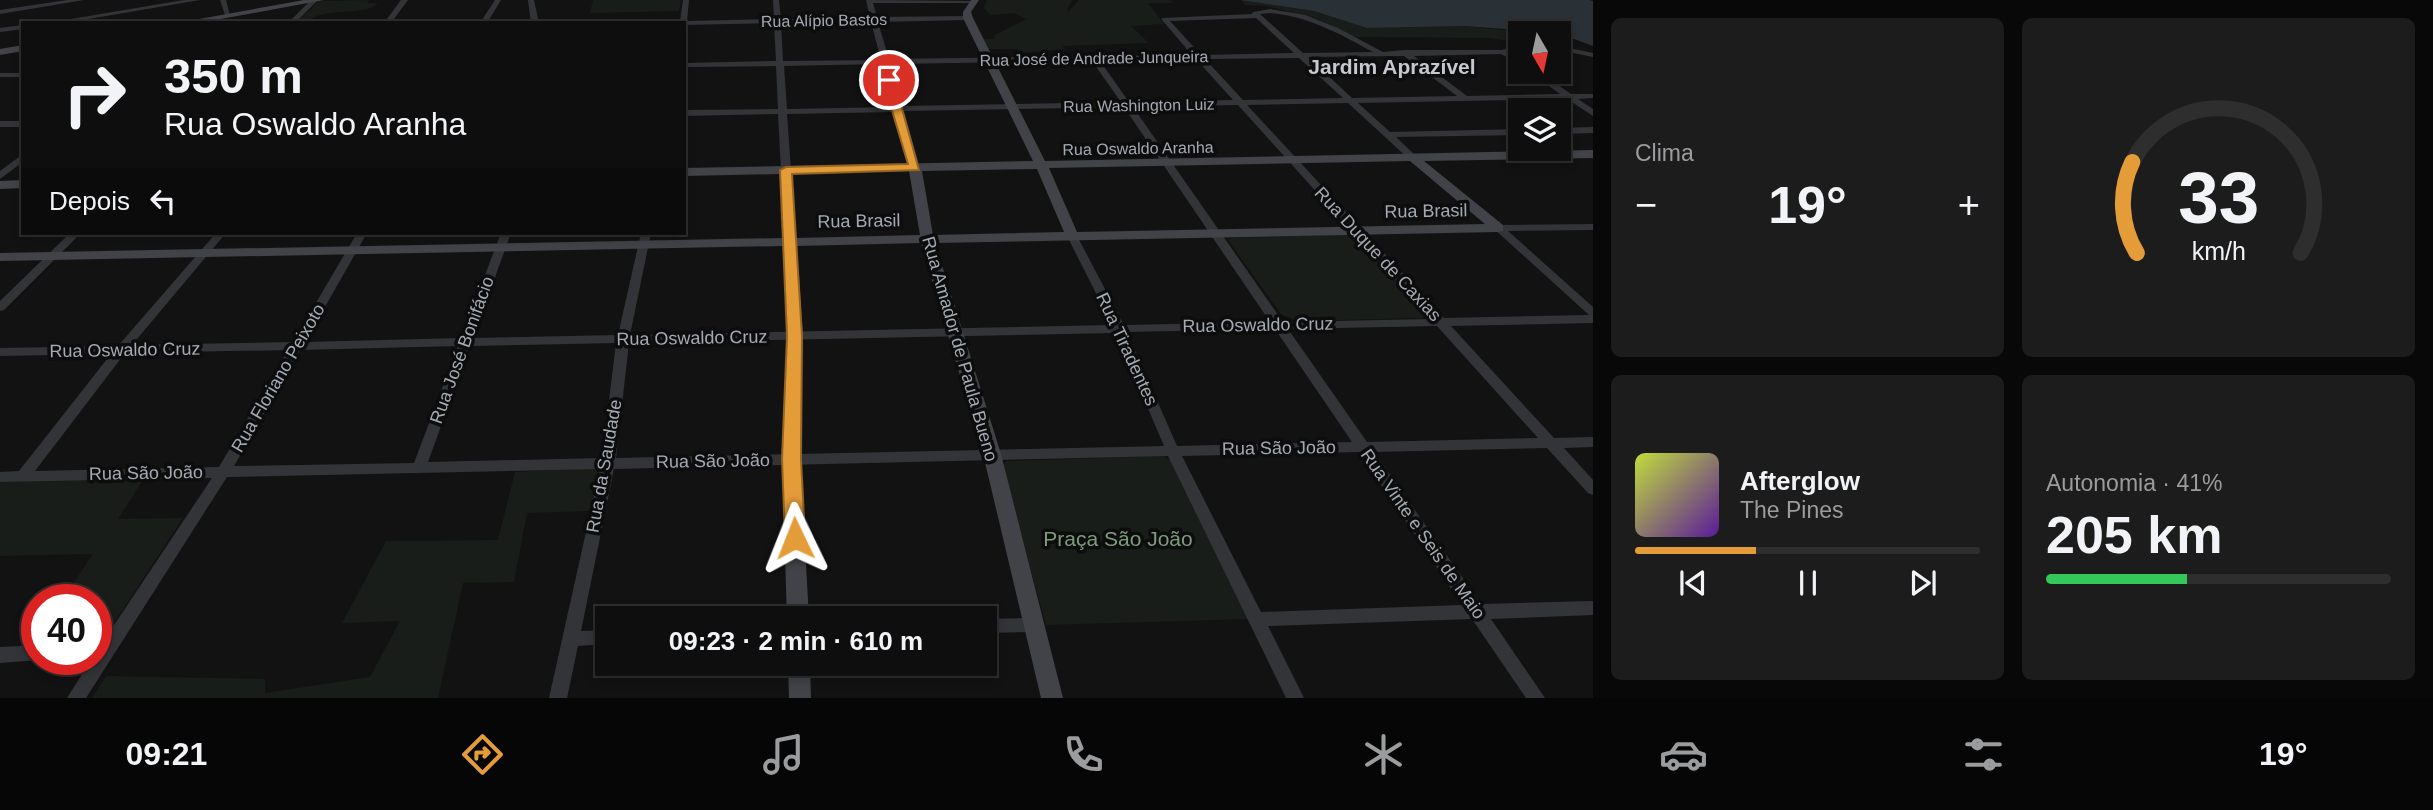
<!DOCTYPE html>
<html lang="pt">
<head>
<meta charset="utf-8">
<style>
	body { margin:0; font-family:Helvetica,sans-serif; background:#1c1c1c; color:#f1f3f6; height:100vh; display:flex; flex-direction:column; font-size:26px; white-space:nowrap }
	* { box-sizing:border-box; margin:0 }
	p { font-size:23px; color:#9b9c9e }
	.icon { flex:none; width:38px; height:38px; fill:none; stroke:currentColor; stroke-width:2; stroke-linecap:round; stroke-linejoin:round }
	.map { position:relative; flex:1; overflow:hidden }
	.drawer { display:flex; flex-direction:column; gap:18px; padding:18px; background:#080808; width:840px }
	.drawer>* { flex:none }
	.top-card { position:absolute; left:21px; top:21px; width:665px; height:214px; border-radius:0px; box-shadow:0 4px 10px #0003,0 0 0 2px #2e2e2e; background:#0e0e0e; color:#f1f3f6; overflow:hidden }
	.needle { width:46px; rotate:171deg }
	.controls { position:absolute; left:1508px; top:21px; display:grid; gap:14px }
	.controls a { display:grid; place-items:center; width:63px; height:63px; border-radius:0px; background:#0e0e0e; box-shadow:0 4px 10px #0003,0 0 0 2px #2e2e2e; font-size:35px }
	.speed { position:absolute; left:21px; top:584px; display:flex; gap:14px; font-size:35px; font-weight:700; text-align:center }
	.speed>* { display:grid; place-content:center; width:91px; height:91px; border-radius:50%; background:#0e0e0e; box-shadow:0 4px 10px #0003,0 0 0 2px #2e2e2e; line-height:1 }
	.speed .limit { border:10px solid #d22; background:#fff; color:#111 }
	.pin { position:absolute; display:grid; place-items:center; width:60px; height:60px; color:#fff; margin:-30px; border:4px solid #fff; border-radius:50%; box-shadow:0 2px 7px #0007 }
	.me { position:absolute; width:77px; margin:-38px; rotate:358deg; stroke-linejoin:round; filter:drop-shadow(0 0 5px #0008) }
	.turn { display:flex; align-items:center; gap:24px; height:147px; padding:0 28px; font-size:32px }
	.turn .icon { width:91px; height:91px; stroke-width:2.5 }
	.turn b { display:block; font-size:49px; line-height:60px }
	.then { display:flex; align-items:center; height:66px; padding:0 28px; background:#0003; gap:14px; font-size:26px }
	.big { font-size:52px; font-weight:700; line-height:1.1 }
	.drawer .widget { flex:1; display:flex; flex-direction:column; justify-content:center; gap:10px; min-width:0; padding:0 24px; border-radius:10px; background:#1c1c1c }
	.drawer .dial { align-items:center; gap:0 }
	.dial svg { height:182px; overflow:visible; fill:none; stroke:#2e2e2e; stroke-width:7; stroke-linecap:round; text-anchor:middle }
	.dial text { fill:#f1f3f6; stroke:none }
	.song { display:flex; align-items:center; gap:21px }
	.cover { width:84px; height:84px; border-radius:10px; background:linear-gradient(135deg,hsl(70 70% 55%),hsl(270 70% 35%)) }
	.played { height:7px; border-radius:4px; background:linear-gradient(90deg,#e49c39 35%,#2e2e2e 35%) }
	.keys { display:flex; justify-content:space-around; direction:ltr }
	.heat { display:flex; justify-content:space-between; align-items:center; font-size:38px; direction:ltr }
	.charge { height:10px; border-radius:5px; background:linear-gradient(90deg,#34c759 41%,#2e2e2e 0) }
	.drawer .tiles { flex:1; display:grid; gap:18px; grid-template-columns:repeat(2,1fr) }
	.trip { position:absolute; left:595px; top:606px; width:402px; height:70px; border-radius:0px; background:#0e0e0e; box-shadow:0 4px 10px #0003,0 0 0 2px #2e2e2e; font-weight:700; line-height:70px; text-align:center }
	.tab-bar { display:flex; height:112px; justify-content:space-around; align-items:center; background:#060606; color:#9b9c9e }
	.tab-bar .icon { width:49px; height:49px }
	.tab-bar .on { color:#e49c39 }
	.tab-bar b { font-size:32px; color:#f1f3f6 }
	main { display:flex; flex:1; min-height:0 }
	.map>svg:first-child { display:block }
	.green { fill:#181d19 }
	.water { fill:#293136 }
	.lines { fill:none; stroke-linecap:round; stroke-linejoin:round }
	.street { fill:#333438; fill-rule:evenodd }
	.secondary { fill:#414348; fill-rule:evenodd }
	.route { fill:#e49c39; stroke:#946525; stroke-width:2 }
	.labels { text-anchor:middle; stroke-width:7; stroke-linejoin:round; paint-order:stroke }
	.far-street-label { font-size:16px; fill:#a4aab3; stroke:#0d0d0e }
	.street-label { font-size:18px; fill:#a4aab3; stroke:#0d0d0e }
	.far-district-label { font-size:21px; font-weight:bold; fill:#c5c8cf; stroke:#0d0d0e }
	.near-park-label { font-size:21px; fill:#7d9c7c; stroke:#0d0d0e }
</style>
</head>
<body>
<main>
<div class="map">
<svg width="1593" height="698" viewBox="0 0 1593 698">
	<rect width="100%" height="100%" fill="#121213"/>
	<!-- green -->
	<path class="green" d="M369,0L368,3H378C363,17 330,7 311,19L314,23H296L319,1Z
		M593,0H681L679,11L590,13Z
		M987,0H1072L1067,10L1069,11L1079,0H1171L1173,3H1148L1164,24L1131,26L1149,43L1062,46L1065,49L1021,53L1017,49H988L983,39H994L995,35L1026,19L1014,13L990,15L984,8Z
		M1241,0L1314,11L1367,28L1464,26L1533,33H1521V43L1491,38L1355,37L1320,20L1267,6L1245,5Z
		M1352,234L1360,237L1426,311L1423,318L1296,321L1281,314L1228,240L1232,238Z
		M1163,456L1172,461L1248,619L1046,625L1002,465L1007,461Z
		M594,468L598,472L591,511L527,513L514,582L463,583L438,698H92L106,676L265,679V693L370,677L400,621L342,623L386,541L498,540L515,472Z
		M143,480L118,519L183,518L104,638L96,641V600H62L93,554L0,556V482Z"/>
	<!-- water -->
	<path class="water" d="M1240,0H1589L1593,1V46L1574,39L1559,38V33L1464,26L1367,28L1314,11Z"/>
	<g class="lines">
		<!-- street -->
		<path class="street" d="M67,0H84L0,14V10Z
			M184,0H200L65,23H47Z
			M220,0H226L230,16L225,15Z
			M311,0L317,1L295,23H288Z
			M401,0H408L391,23H384Z
			M495,0H501L487,23H480Z
			M528,0H534L539,23H531Z
			M683,0H689L687,21L774,19L773,0H779L781,19L870,18L866,0L978,1L975,3H873L877,17L968,16L972,18L968,20L878,22L889,59L1192,55L1162,20V18L1252,14L1253,12L1270,9L1305,15L1338,28L1383,52L1404,50H1502L1521,43V48L1509,52L1521,60V65L1501,54L1414,56L1467,96L1560,94L1530,72H1539L1571,94H1593V98L1578,99L1593,109V116L1567,99L1358,103L1390,132L1521,129V135L1396,137L1416,156V160H1410L1348,103L1247,105L1444,318L1589,315L1493,228L1498,225L1593,224V230L1508,231L1593,307V323L1451,326L1554,438L1593,437V447L1564,448L1593,480V495L1588,493L1547,448L1374,452L1481,604L1593,601V615L1491,619L1545,698H1526L1472,619L1268,626L1304,698H1286L1168,456L614,469L581,631L607,630V644L578,646L567,698H549L600,469L227,477L86,698H67L91,660H96V652L212,478L0,482V472L19,471L111,354L0,356V348L118,346L216,233H226L132,345L293,342L357,233H367L305,342L461,338L501,233H511L473,338L618,335L641,233H651L630,335L1112,325L1067,236L1072,233L1077,236L1124,325L1270,322L1124,107L904,111L920,168L915,171L910,168L895,112L787,114L791,170L786,173L781,170L778,114L684,116V110L778,109L776,66L684,67V63L776,61L774,23L684,25V23H677L680,21ZM1270,13C1308,16 1340,34 1373,52L1303,53L1260,14ZM1256,18L1294,53L1201,55L1170,21ZM871,22L881,60L783,61L781,23ZM1404,56L1457,96L1352,98L1308,57ZM1299,58L1343,98L1243,100L1205,59ZM1196,59L1233,100L1129,102L1100,61ZM1092,61L1121,102L902,106L890,64ZM883,64L894,107L787,109L784,66ZM1238,105L1431,319L1283,322L1133,107ZM1437,326L1538,438L1367,442L1288,329ZM1275,329L1352,442L1177,446L1127,332ZM1116,333L1164,446L616,458L629,343ZM616,343L602,458L428,462L470,346ZM458,346L414,463L234,466L300,350ZM288,350L219,467L35,471L125,353ZM1359,452L1462,605L1261,612L1182,456Z
			M23,25V29L0,32V28Z
			M1559,46L1593,53V57L1559,50Z
			M0,73H23V77H0Z
			M0,121H23V127H0Z
			M1593,127V133L1559,134V128Z
			M23,154V162L0,179V171Z
			M70,233H81L4,310L0,311V301Z
			M1033,618L1039,620L1041,625L1039,630L1033,632L985,633V619Z
			M37,645V660H40L0,663V647Z"/>
		<!-- secondary -->
		<path class="secondary" d="M304,0H324L199,23H177Z
			M971,0H979L971,12L973,18L1045,161L1593,150V158L1424,161L1503,225V231L1498,232L935,243L1001,454L1063,698H1041L983,454L921,243L797,246L803,336L800,459L809,618H787L782,459L787,336L783,246L0,261V253L783,238L780,174L684,176V168L1033,161L963,18V12ZM1410,161L1485,224L1077,232L1049,168ZM1037,169L1064,232L933,235L922,171ZM909,171L920,235L796,238L792,173Z
			M23,45V51L0,55V49Z
			M23,180V188L0,189V181Z
			M788,663H810L811,698H789Z"/>
	</g>
	<!-- route -->
	<path class="route" d="M889,77L894,80L919,170L792,174L802,336L801,459L805,538L802,544H788L785,538L782,459L787,336L780,170L786,167L908,164L883,80Z"/>
	<g class="labels">
		<!-- far-street labels -->
		<g class="far-street-label">
			<text transform="translate(824 20) rotate(-1)" y="6">Rua Alípio Bastos</text>
			<text transform="translate(1094 58) rotate(-1)" y="6">Rua José de Andrade Junqueira</text>
			<text transform="translate(1139 105) rotate(-1)" y="6">Rua Washington Luiz</text>
			<text transform="translate(1138 148) rotate(-1)" y="6">Rua Oswaldo Aranha</text>
		</g>
		<!-- street labels -->
		<g class="street-label">
			<text transform="translate(1426 211) rotate(-1)" y="6">Rua Brasil</text>
			<text transform="translate(859 221) rotate(-1)" y="6">Rua Brasil</text>
			<text transform="translate(1378 254) rotate(47)" y="6">Rua Duque de Caxias</text>
			<text transform="translate(1258 325) rotate(-1)" y="6">Rua Oswaldo Cruz</text>
			<text transform="translate(692 338) rotate(-1)" y="6">Rua Oswaldo Cruz</text>
			<text transform="translate(960 349) rotate(74)" y="6">Rua Amador de Paula Bueno</text>
			<text transform="translate(1127 349) rotate(65)" y="6">Rua Tiradentes</text>
			<text transform="translate(125 350) rotate(-1)" y="6">Rua Oswaldo Cruz</text>
			<text transform="translate(462 350) rotate(-70)" y="6">Rua José Bonifácio</text>
			<text transform="translate(278 378) rotate(-60)" y="6">Rua Floriano Peixoto</text>
			<text transform="translate(1279 448) rotate(-1)" y="6">Rua São João</text>
			<text transform="translate(713 461) rotate(-1)" y="6">Rua São João</text>
			<text transform="translate(604 466) rotate(-80)" y="6">Rua da Saudade</text>
			<text transform="translate(146 473) rotate(-1)" y="6">Rua São João</text>
			<text transform="translate(1423 534) rotate(55)" y="6">Rua Vinte e Seis de Maio</text>
		</g>
		<!-- far-district labels -->
		<g class="far-district-label">
			<text x="1392" y="74">Jardim Aprazível</text>
		</g>
		<!-- near-park labels -->
		<g class="near-park-label">
			<text x="1118" y="546">Praça São João</text>
		</g>
	</g>
</svg>
<div class="controls">
<a><svg class="needle" viewBox="-14 -14 28 28"><path d="M0-13l5 13h-10z" fill="#e53935"/><path d="M0 13l5-13h-10z" fill="#9b9c9e"/></svg></a>
<a><svg class="icon" aria-label="layers" viewBox="0 0 24 24"><path d="M12 4l9 5-9 5-9-5zM3 14l9 5 9-5"/></svg></a>
</div>
<div class="speed"><div class="limit">40</div></div>
<div class="pin" style="left:889px;top:80px;background:#d93025"><svg class="icon" aria-label="arrive" viewBox="0 0 24 24"><path d="M6 21V4h12l-3 4 3 4H6"/></svg></div>
<svg class="me" style="left:795px;top:538px" viewBox="-20 -20 40 40"><path d="M0-17L14 15 0 8-14 15z" fill="#e49c39" stroke="#fff" stroke-width="4"/></svg>
<div class="trip">09:23 · 2 min · 610 m</div>
<div class="top-card">
<div class="turn"><svg class="icon" aria-label="right" viewBox="0 0 24 24"><path d="M7 20v-9h11M14 6l5 5-5 5"/></svg><div><b>350 m</b>Rua Oswaldo Aranha</div></div>
<div class="then">Depois<svg class="icon" aria-label="left" viewBox="0 0 24 24"><path d="M17 20v-9H6M10 6l-5 5 5 5"/></svg></div>
</div>
</div>
<section class="drawer">
<div class="tiles">
<div class="widget"><p>Clima</p>
<div class="heat"><a>−</a><b class="big">19°</b><a>+</a></div>
</div>
<div class="widget dial"><svg viewBox="0 0 100 80">
<path d="M14 69A42 42 0 1 1 86 69"/>
<path d="M14 69A42 42 0 0 1 12 29" stroke="#e49c39"/>
<text x="50" y="56" font-size="32" font-weight="700">33</text>
<text x="50" y="72" font-size="11">km/h</text>
</svg></div>
<div class="widget">
<div class="song"><i class="cover"></i><div><b>Afterglow</b><p>The Pines</p></div></div>
<div class="played"></div>
<div class="keys"><svg class="icon" aria-label="previous" viewBox="0 0 24 24"><path d="M18 5L8 12l10 7zM5 5v14"/></svg><svg class="icon" aria-label="pause" viewBox="0 0 24 24"><path d="M8 5v14M16 5v14"/></svg><svg class="icon" aria-label="next" viewBox="0 0 24 24"><path d="M6 5l10 7-10 7zM19 5v14"/></svg></div>
</div>
<div class="widget"><p>Autonomia · 41%</p><b class="big">205 km</b><div class="charge"></div></div>
</div>
</section>
</main>
<nav class="tab-bar">
<b>09:21</b>
<svg class="icon on" aria-label="directions" viewBox="0 0 24 24"><path d="M12 3l9 9-9 9-9-9zM9 14v-3h6M13 9l2 2-2 2"/></svg>
<svg class="icon" aria-label="music" viewBox="0 0 24 24"><path d="M9 18V5l10-2v13"/><circle cx="6" cy="18" r="3"/><circle cx="16" cy="16" r="3"/></svg>
<svg class="icon" aria-label="phone" viewBox="0 0 24 24"><path d="M5 4h4l2 5-3 2q2 4 5 5l2-3 5 2v4C11 20 4 13 5 4z"/></svg>
<svg class="icon" aria-label="climate" viewBox="0 0 24 24"><path d="M12 3v18M4 7l16 10M4 17L20 7"/></svg>
<svg class="icon" aria-label="car" viewBox="0 0 24 24"><path d="M5 17H2v-5l4-1 3-4h7l3 4 3 1v5h-3M9 17h6M6 11h13"/><circle cx="7" cy="17" r="2"/><circle cx="17" cy="17" r="2"/></svg>
<svg class="icon" aria-label="filters" viewBox="0 0 24 24"><path d="M4 7h16M4 17h16"/><circle cx="9" cy="7" r="2"/><circle cx="15" cy="17" r="2"/></svg>
<b>19°</b>
</nav>
</body>
</html>
